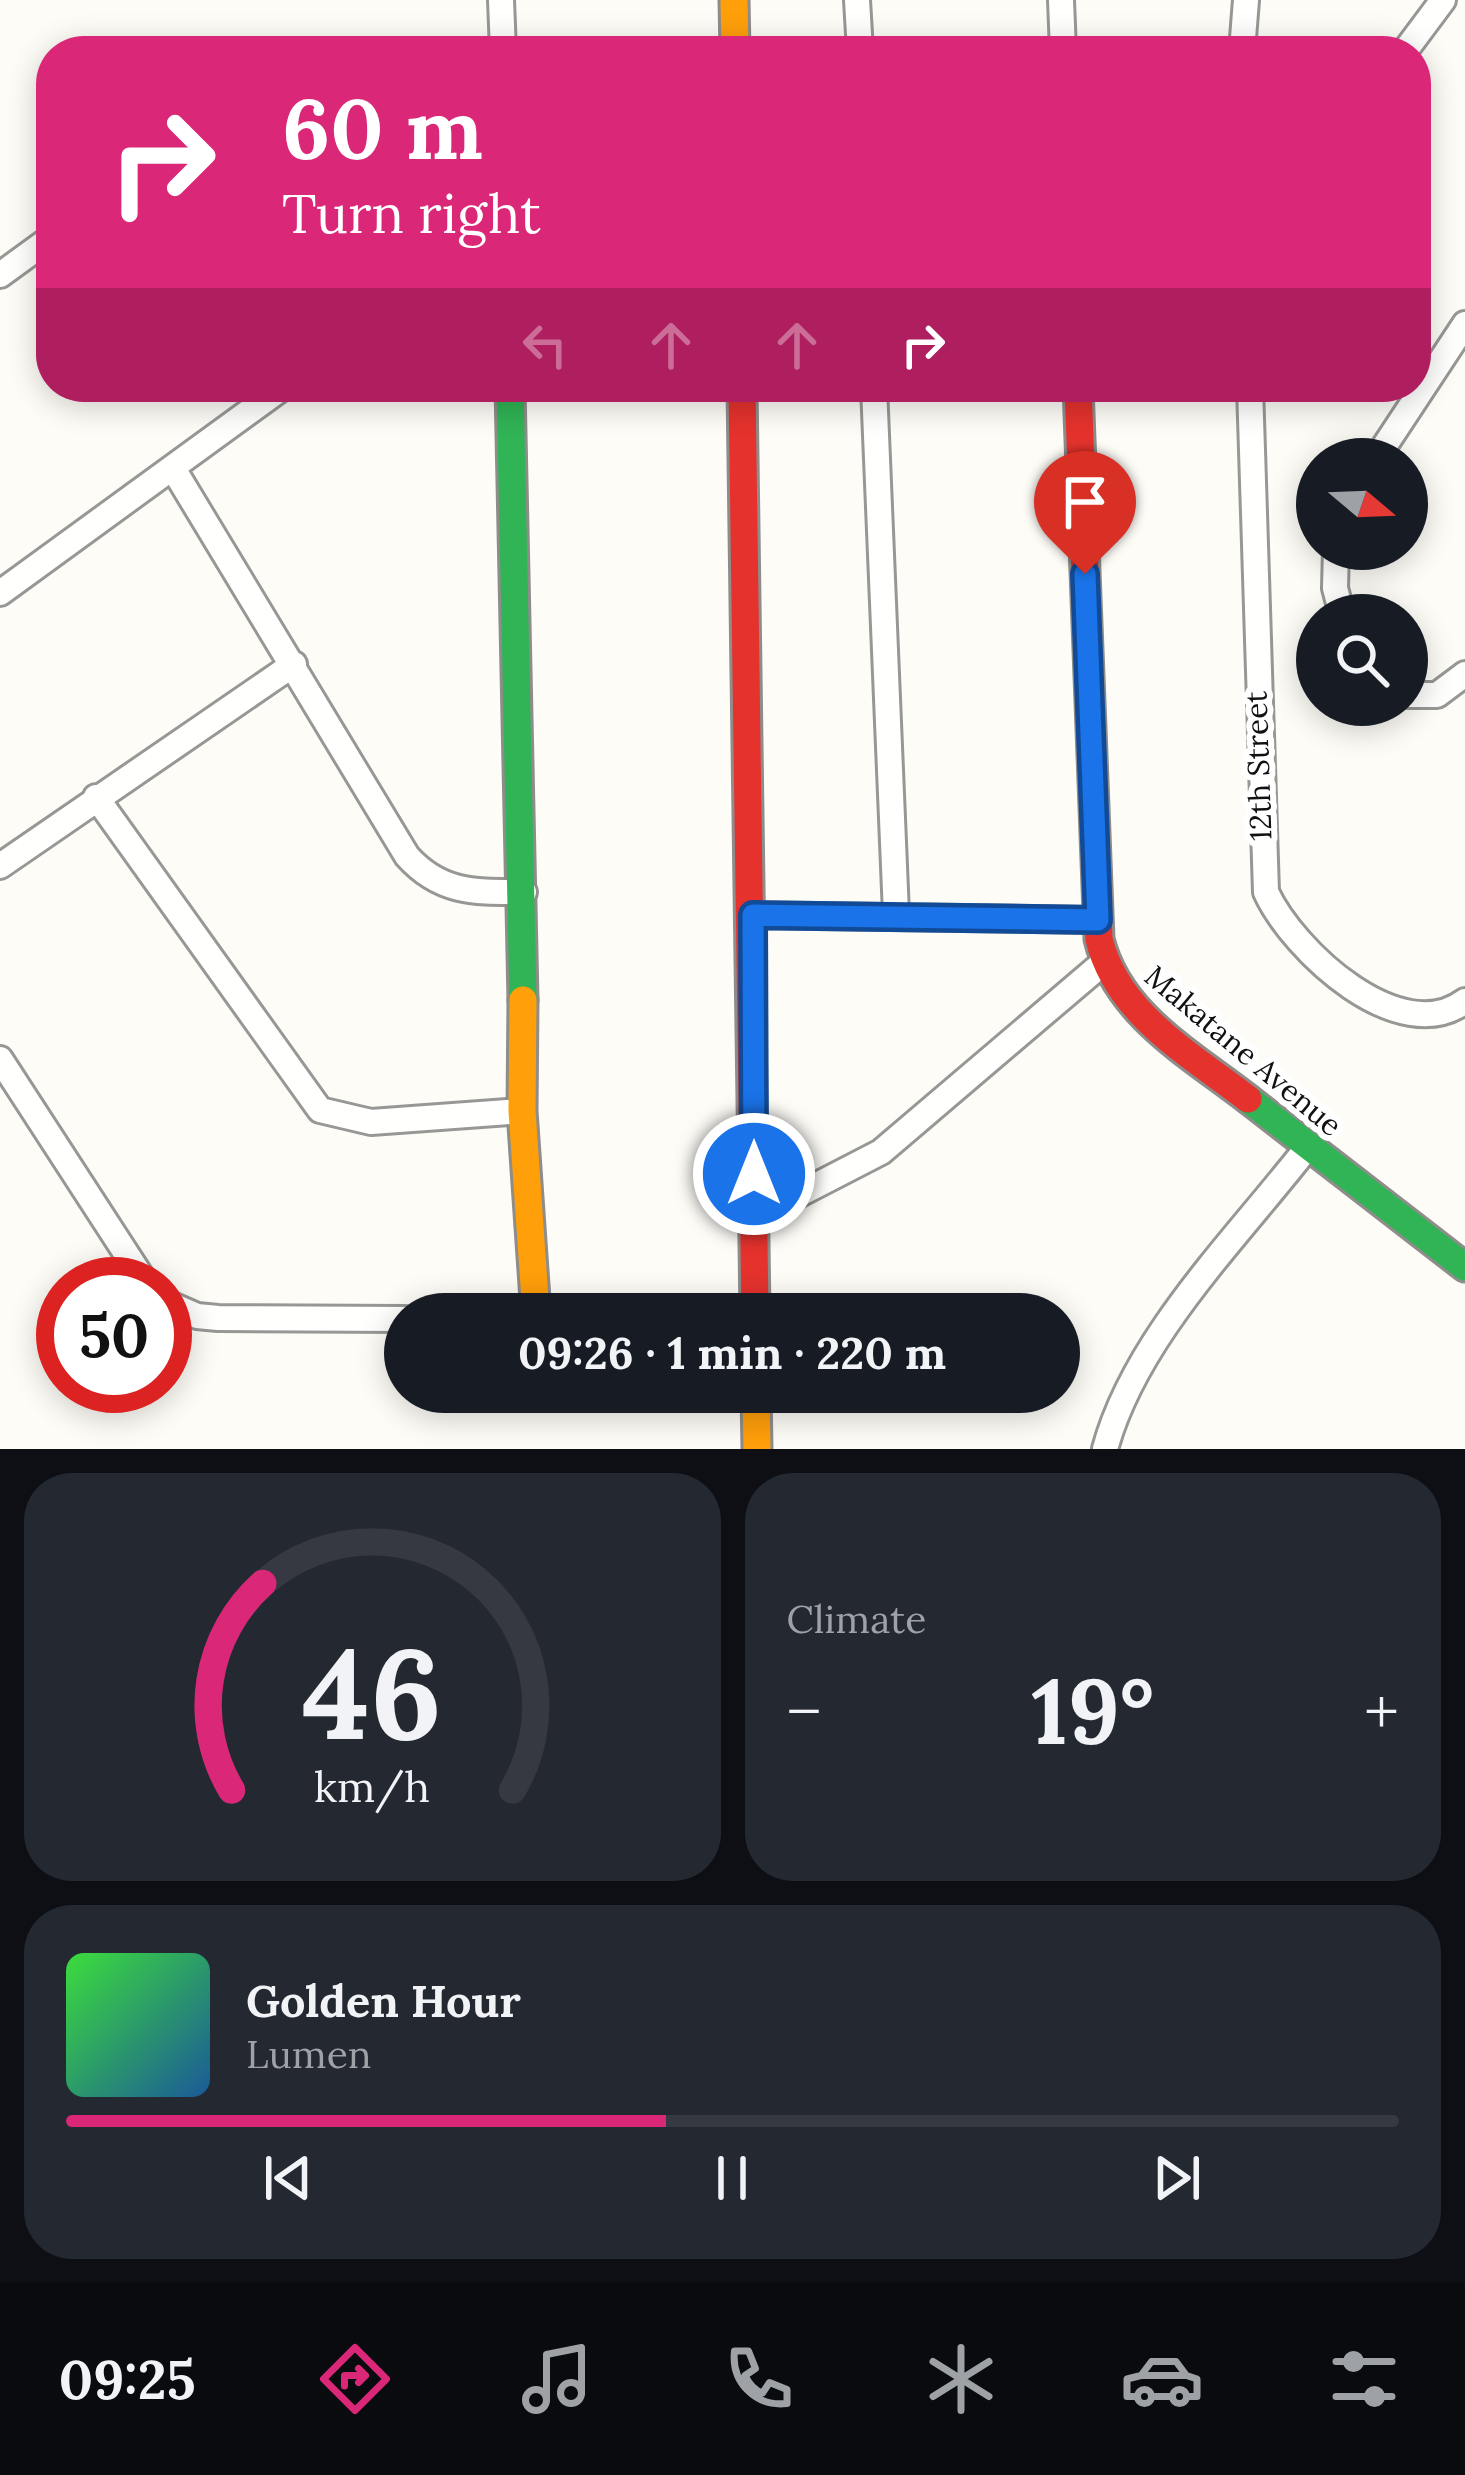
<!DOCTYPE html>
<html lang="en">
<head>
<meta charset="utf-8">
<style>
	body { margin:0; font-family:Lora,serif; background:#242831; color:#f1f3f6; height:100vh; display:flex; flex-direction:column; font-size:45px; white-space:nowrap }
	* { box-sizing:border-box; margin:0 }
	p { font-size:39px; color:#9ea1a6 }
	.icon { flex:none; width:66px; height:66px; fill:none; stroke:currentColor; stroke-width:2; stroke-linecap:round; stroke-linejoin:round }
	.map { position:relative; height:1449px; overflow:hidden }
	.sheet { display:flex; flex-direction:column; gap:24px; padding:24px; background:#0d0f14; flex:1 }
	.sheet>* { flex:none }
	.hud { position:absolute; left:36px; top:36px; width:1395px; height:366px; border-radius:48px; box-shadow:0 6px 30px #0003; background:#db2777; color:#fff; overflow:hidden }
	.needle { width:78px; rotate:109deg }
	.tools { position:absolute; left:1296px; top:438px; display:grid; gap:24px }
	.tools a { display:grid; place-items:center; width:132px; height:132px; border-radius:50%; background:#171b24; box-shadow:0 6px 30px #0003; font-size:60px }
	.speed { position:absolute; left:36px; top:1257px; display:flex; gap:24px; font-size:60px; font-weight:700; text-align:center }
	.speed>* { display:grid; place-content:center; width:156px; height:156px; border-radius:50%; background:#171b24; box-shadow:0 6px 30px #0003; line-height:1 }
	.speed .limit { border:18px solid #d22; background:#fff; color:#111 }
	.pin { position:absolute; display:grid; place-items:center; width:102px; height:102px; color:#fff; margin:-123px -51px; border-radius:50% 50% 50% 0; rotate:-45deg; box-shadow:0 0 12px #0007 }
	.pin .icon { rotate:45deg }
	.me { position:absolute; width:132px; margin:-66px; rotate:0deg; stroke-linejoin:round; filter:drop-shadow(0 0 9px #0008) }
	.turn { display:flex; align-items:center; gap:42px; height:252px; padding:0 48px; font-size:54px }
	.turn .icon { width:156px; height:156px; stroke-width:2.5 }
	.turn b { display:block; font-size:84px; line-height:102px }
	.lanes { display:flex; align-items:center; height:114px; padding:0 48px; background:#0003; justify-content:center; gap:60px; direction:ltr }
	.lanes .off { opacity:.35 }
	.big { font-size:90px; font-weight:700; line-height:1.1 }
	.sheet .card { flex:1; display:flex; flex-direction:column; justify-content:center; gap:18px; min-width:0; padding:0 42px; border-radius:48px; background:#242831 }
	.sheet .dial { align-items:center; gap:0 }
	.dial svg { height:312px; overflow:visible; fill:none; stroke:#363941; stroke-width:7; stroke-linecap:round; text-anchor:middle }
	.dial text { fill:#f1f3f6; stroke:none }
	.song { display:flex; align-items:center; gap:36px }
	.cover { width:144px; height:144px; border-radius:18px; background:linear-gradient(135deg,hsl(120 70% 55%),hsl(210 70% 35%)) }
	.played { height:12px; border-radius:6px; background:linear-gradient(90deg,#db2777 45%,#363941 45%) }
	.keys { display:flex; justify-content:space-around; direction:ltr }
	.heat { display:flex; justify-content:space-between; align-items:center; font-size:66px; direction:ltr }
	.sheet .tiles { flex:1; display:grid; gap:24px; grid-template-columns:1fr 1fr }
	.card:last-child { grid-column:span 2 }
	.trip { position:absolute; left:384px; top:1293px; width:696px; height:120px; border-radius:60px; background:#171b24; box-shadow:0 6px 30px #0003; font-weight:700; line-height:120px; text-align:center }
	.tab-bar { display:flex; height:192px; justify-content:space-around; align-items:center; background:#090b0e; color:#9ea1a6 }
	.tab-bar .icon { width:84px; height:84px }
	.tab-bar .current { color:#db2777 }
	.tab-bar b { font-size:54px; color:#f1f3f6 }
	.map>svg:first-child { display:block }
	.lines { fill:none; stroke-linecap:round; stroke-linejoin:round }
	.street-casing { stroke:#979795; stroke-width:30 }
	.fast-casing { stroke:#8e8d8b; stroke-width:33 }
	.slow-casing { stroke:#8e8d8b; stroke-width:33 }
	.jam-casing { stroke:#8e8d8b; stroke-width:33 }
	.street { stroke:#fffffe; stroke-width:24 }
	.fast { stroke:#30b455; stroke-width:27 }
	.slow { stroke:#ff9f0a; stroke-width:27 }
	.jam { stroke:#e5322d; stroke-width:27 }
	.route-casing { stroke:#114b97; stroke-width:30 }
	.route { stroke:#1a73e8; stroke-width:21 }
	.labels { text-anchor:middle; stroke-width:12; stroke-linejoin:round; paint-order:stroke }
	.street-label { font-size:30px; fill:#111; stroke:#fff }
</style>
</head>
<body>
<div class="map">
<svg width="1465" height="1449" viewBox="0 0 1465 1449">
	<rect width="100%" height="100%" fill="#fdfcf7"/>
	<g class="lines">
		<!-- street casing -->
		<g class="street-casing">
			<path id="street" d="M501,0L503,51
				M857,0L860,51
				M1061,0L1063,51
				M1242,51L1246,0
				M1405,51L1443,0
				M0,275L51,238
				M874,387L896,914
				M1250,387L1266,892C1293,951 1400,1050 1465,1001
				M1376,459L1465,324
				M174,470L407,856C441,894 476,892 524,892
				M1336,549L1335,588L1342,615
				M0,593L283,387
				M1407,695H1437L1465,674
				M96,797L320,1110L371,1122L522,1111
				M0,866L294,664
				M753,915L1098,920
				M0,1059L146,1284
				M755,1217L881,1152L1103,963
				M165,1302L197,1316L218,1318L405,1319
				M669,1314L755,1309
				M1105,1449C1135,1338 1236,1239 1306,1149"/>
		</g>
		<!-- fast casing -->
		<g class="fast-casing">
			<path id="fast" d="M510,387L523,1000
				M1248,1099L1465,1267"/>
		</g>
		<!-- slow casing -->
		<g class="slow-casing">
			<path id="slow" d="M734,0L735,51
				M523,1000L522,1111L536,1314
				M756,1392L757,1449"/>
		</g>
		<!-- jam casing -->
		<g class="jam-casing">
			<path id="jam" d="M742,387L755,1314
				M1078,387L1099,939C1117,1014 1190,1054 1248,1099"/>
		</g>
		<!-- street -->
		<use href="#street" class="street"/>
		<!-- fast -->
		<use href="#fast" class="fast"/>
		<!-- slow -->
		<use href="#slow" class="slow"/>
		<!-- jam -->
		<use href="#jam" class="jam"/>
	</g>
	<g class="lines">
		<!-- route casing -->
		<g class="route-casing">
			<path id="route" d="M754,1174L753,915L1098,920L1085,574"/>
		</g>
		<!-- route -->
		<use href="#route" class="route"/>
	</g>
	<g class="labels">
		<!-- street labels -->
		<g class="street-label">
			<text transform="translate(1259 766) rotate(-92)" y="10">12th Street</text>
			<text transform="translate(1243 1051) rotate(40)" y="10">Makatane Avenue</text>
		</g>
	</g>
</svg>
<div class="tools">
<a><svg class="needle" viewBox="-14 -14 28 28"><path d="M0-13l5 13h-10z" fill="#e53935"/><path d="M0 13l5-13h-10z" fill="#9ea1a6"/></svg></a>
<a><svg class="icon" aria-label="search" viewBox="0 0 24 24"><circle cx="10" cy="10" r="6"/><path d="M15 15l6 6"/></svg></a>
</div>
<div class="speed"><div class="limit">50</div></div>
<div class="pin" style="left:1085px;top:574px;background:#d93025"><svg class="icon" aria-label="arrive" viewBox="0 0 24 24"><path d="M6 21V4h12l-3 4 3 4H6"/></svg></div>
<svg class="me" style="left:754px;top:1174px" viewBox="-20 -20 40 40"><circle r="17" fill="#1a73e8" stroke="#fff" stroke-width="3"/><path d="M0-11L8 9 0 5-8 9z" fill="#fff"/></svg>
<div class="trip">09:26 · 1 min · 220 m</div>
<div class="hud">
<div class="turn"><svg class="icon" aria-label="right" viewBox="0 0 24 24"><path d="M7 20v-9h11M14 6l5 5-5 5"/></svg><div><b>60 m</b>Turn right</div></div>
<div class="lanes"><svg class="icon off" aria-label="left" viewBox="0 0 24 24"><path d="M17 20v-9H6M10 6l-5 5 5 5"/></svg><svg class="icon off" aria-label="ahead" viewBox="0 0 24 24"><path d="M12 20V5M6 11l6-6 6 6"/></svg><svg class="icon off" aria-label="ahead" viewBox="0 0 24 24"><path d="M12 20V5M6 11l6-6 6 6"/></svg><svg class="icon" aria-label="right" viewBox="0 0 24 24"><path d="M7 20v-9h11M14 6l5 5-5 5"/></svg></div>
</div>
</div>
<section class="sheet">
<div class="tiles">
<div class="card dial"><svg viewBox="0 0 100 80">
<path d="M14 69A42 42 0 1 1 86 69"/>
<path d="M14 69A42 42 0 0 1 22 16" stroke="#db2777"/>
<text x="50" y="56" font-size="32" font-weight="700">46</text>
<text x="50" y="72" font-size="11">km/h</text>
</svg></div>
<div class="card"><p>Climate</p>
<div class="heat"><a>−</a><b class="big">19°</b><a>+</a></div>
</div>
<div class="card">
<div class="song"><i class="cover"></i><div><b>Golden Hour</b><p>Lumen</p></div></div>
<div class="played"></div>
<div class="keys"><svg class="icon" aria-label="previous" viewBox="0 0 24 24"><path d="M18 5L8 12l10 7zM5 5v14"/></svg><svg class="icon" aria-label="pause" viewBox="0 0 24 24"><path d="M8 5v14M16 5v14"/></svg><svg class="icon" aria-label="next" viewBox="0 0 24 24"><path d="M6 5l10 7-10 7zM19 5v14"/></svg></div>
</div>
</div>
</section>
<nav class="tab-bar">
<b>09:25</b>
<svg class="icon current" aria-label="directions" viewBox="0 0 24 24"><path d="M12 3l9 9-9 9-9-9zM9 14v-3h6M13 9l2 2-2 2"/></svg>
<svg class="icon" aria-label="music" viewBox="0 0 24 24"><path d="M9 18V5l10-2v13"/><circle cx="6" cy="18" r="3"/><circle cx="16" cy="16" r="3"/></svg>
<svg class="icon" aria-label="phone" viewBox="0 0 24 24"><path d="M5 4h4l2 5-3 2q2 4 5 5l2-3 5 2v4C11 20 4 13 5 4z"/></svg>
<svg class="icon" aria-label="climate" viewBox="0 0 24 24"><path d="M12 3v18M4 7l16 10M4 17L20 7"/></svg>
<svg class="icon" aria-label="car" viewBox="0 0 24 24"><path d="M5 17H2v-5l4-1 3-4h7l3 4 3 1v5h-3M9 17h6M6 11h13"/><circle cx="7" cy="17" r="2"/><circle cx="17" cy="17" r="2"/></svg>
<svg class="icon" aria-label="filters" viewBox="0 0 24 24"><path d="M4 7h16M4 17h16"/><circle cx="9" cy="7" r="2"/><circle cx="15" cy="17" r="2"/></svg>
</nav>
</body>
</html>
